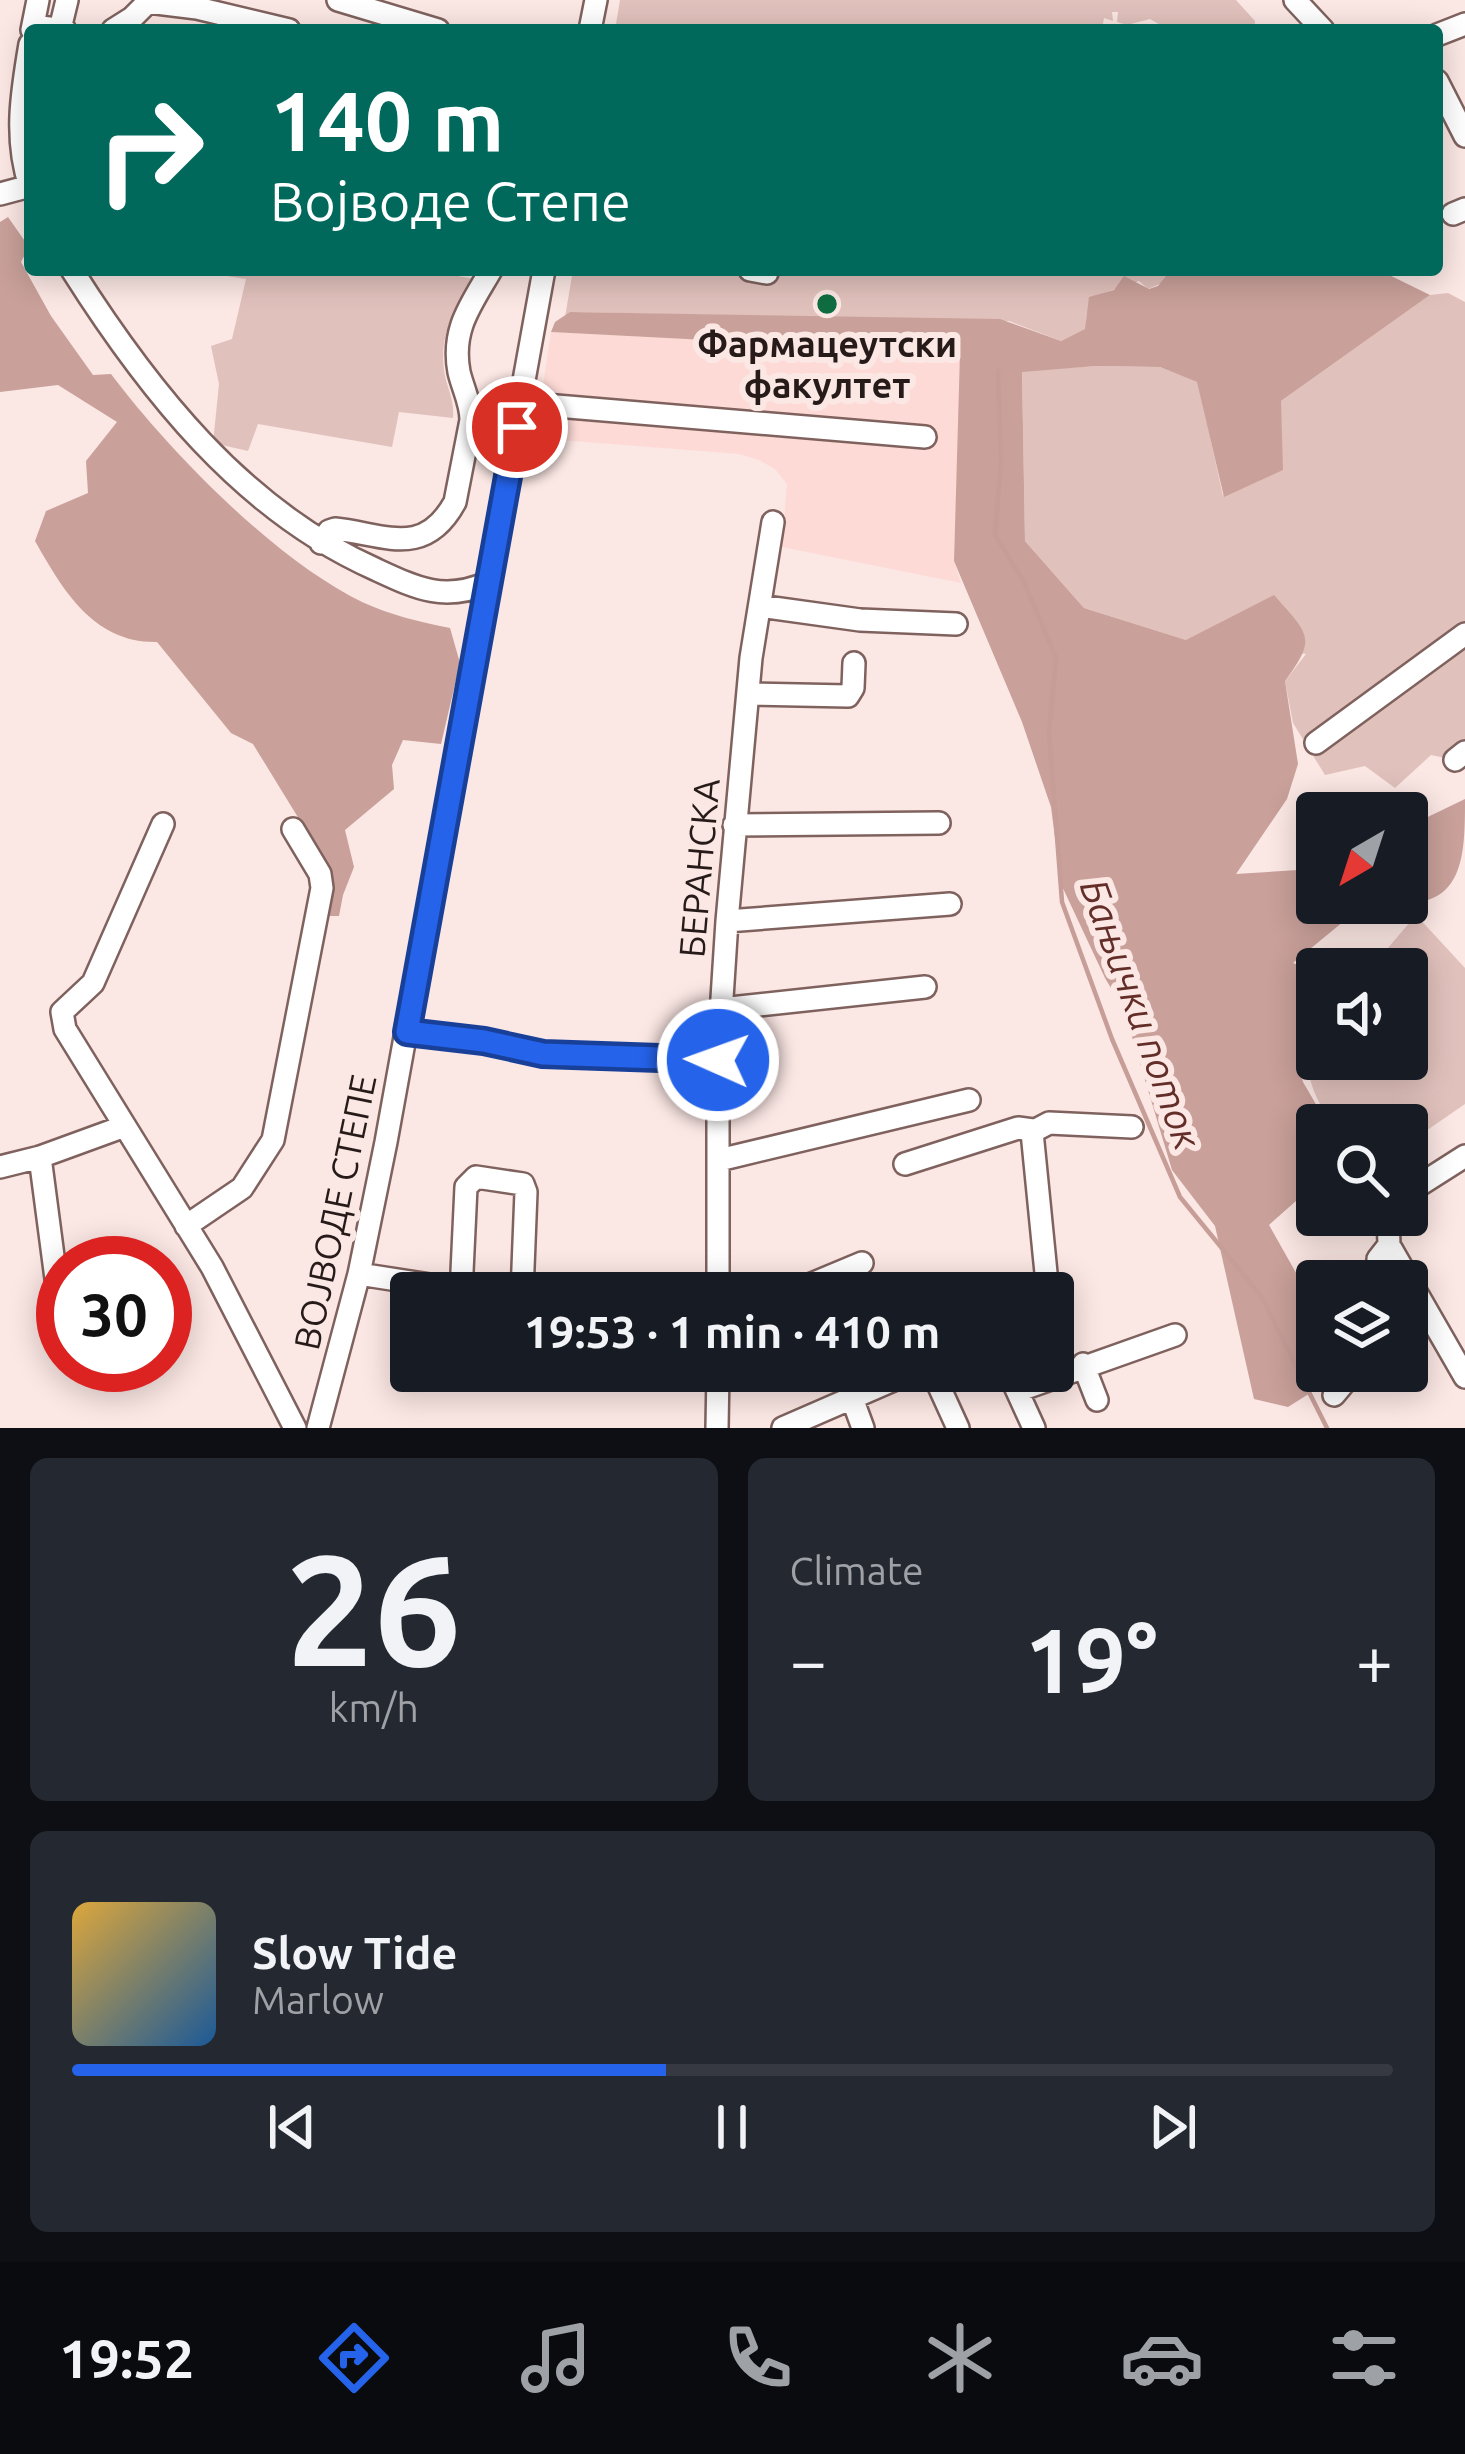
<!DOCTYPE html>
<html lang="en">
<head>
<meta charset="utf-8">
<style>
	body { margin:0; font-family:Ubuntu,sans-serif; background:#242831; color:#f1f3f6; height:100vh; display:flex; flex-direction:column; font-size:45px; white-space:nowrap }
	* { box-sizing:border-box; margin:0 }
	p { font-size:39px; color:#9ea1a6 }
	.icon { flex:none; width:66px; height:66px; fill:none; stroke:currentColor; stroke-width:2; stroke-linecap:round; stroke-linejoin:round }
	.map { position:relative; height:1428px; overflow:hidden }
	.drawer { display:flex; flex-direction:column; gap:30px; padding:30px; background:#0d0f14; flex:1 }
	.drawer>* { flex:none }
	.guide { position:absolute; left:24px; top:24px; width:1419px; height:252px; border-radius:12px; box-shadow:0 6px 30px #0003; background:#00695c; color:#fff; overflow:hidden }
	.needle { width:78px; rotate:219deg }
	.fabs { position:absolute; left:1296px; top:792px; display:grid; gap:24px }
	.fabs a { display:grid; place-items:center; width:132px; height:132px; border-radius:12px; background:#171b24; box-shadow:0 6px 30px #0003; font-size:60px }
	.speed { position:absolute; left:36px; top:1236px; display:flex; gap:24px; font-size:60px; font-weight:700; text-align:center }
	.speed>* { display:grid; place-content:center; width:156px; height:156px; border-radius:50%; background:#171b24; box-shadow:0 6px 30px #0003; line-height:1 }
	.speed .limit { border:18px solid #d22; background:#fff; color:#111 }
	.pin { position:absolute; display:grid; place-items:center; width:102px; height:102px; color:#fff; margin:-51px; border:6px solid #fff; border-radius:50%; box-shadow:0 3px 12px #0007 }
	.me { position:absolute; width:132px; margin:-66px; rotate:272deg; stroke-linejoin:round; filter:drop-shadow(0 0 9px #0008) }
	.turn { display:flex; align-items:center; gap:42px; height:252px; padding:0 48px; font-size:54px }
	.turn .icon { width:156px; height:156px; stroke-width:2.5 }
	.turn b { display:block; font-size:84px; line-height:102px }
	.big { font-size:90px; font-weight:700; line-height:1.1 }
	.drawer .card { flex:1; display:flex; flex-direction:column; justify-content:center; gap:18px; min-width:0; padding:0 42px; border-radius:18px; background:#242831 }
	.drawer .dial { align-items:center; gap:0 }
	.dial b { font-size:156px; line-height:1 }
	.song { display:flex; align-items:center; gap:36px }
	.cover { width:144px; height:144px; border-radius:18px; background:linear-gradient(135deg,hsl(40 70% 55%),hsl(210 70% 35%)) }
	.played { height:12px; border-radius:6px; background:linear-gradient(90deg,#2563eb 45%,#363941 45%) }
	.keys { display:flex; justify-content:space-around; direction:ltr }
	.heat { display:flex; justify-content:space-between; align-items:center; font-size:66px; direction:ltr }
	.drawer .tiles { flex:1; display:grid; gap:30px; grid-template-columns:1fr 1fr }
	.card:last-child { grid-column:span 2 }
	.trip { position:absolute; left:390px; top:1272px; width:684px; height:120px; border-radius:12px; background:#171b24; box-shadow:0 6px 30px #0003; font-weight:700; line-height:120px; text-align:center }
	.menu { display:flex; height:192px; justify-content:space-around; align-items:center; background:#090b0e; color:#9ea1a6 }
	.menu .icon { width:84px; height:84px }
	.menu .current { color:#2563eb }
	.menu b { font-size:54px; color:#f1f3f6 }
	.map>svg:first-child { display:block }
	.built { fill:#fddad6 }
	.green { fill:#e1c1bc }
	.forest { fill:#c9a09a }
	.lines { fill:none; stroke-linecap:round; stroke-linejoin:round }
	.stream { stroke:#c69d97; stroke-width:4.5 }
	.minor-casing { stroke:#7f625e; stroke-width:26 }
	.minor { stroke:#fff; stroke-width:21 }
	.route-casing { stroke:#184099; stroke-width:30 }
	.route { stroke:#2563eb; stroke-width:21 }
	.poi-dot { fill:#106d42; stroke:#fbe7e4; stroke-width:4.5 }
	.labels { text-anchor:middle; stroke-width:12; stroke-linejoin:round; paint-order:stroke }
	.poi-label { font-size:36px; font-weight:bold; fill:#271b1a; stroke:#fbe7e4 }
	.street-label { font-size:36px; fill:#271b1a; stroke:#fbe7e4 }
	.water-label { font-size:39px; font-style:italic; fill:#632d28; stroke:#fbe7e4 }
</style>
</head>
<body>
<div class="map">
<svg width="1465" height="1428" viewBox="0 0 1465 1428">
	<rect width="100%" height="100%" fill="#fbe7e4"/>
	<!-- built -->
	<path class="built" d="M551,332L961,352L954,561L961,583L782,547L787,484L775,469L759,460L739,454L535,438Z"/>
	<!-- green -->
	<path class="green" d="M620,0H1236L1255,21V30H1169L1150,19L1127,25L1117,22L1118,12H1112L1113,21L1104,18L1102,30H615Z
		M188,270H423L475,279C456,309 439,332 444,370C446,387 455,399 453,418L399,412L392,447L258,424L248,451L213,443L219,384L211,346L232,339L246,279Z
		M573,270H1192L1148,289L1139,281C1110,292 1085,292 1086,329L1061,341L1009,321L570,312L564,323Z
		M1448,293L1465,302V752L1455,760L1431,755L1395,788L1365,766L1325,775L1293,723L1285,681L1306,654L1186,640L1084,608L1025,541L1022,371L1096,366L1160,367L1198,382L1223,496L1281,401L1430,295Z
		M1416,915L1465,968V1104L1407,1144V1125H1334C1316,1102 1297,1065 1317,1039V1059H1407V969H1370Z"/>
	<!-- forest -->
	<path class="forest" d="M8,217L29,247L21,262L51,316L93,375L111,374C169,451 275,560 362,602C390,615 420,622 450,628L460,663L441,744L403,740L392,765L394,789L345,830L354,867L343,895L339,916H330L319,903L326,863L253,744L231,733L157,642C93,643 63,590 35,541L46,511L88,493L86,461L117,422L58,385L0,392V222Z
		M1192,270H1379L1430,295L1281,401L1283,470L1224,497L1197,382L1160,367L1096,366L1022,372L1025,541L1084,608L1186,640L1274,595C1308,634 1318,637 1285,681L1298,764L1287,799L1236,874L1298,870L1317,863V903H1366L1293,963L1317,972V1011L1297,1039L1296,1055L1303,1082L1317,1106L1305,1193L1269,1225L1317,1310V1371H1328L1315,1390L1288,1407L1254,1399L1215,1226L1172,1170L1124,1010L1105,978L1061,884L1051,807L1022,722L954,561L960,353L551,332L555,322L570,312L1000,319L1061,341L1085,329L1089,297L1114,290L1124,276L1149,289L1158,286L1166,276Z
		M1465,799C1465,851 1465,904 1405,903L1407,827Z"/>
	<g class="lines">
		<!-- stream -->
		<path class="stream" d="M998,371L1001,461L995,535L1024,582L1056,658L1049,733L1062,902L1112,1039L1180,1197L1261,1296L1327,1428"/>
		<!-- minor casing -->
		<g class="minor-casing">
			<path id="minor" d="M338,0L438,30
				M1295,0L1323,30
				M33,26L65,30
				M60,29L67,0
				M32,30L38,0
				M113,30L132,18L148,2L197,8L289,30
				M590,30L596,0
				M1437,35L1465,24
				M30,44C22,91 14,139 30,186
				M1437,81L1465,136
				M0,194L30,186
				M1453,214L1465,209
				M72,270C148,390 242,510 375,569C416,588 444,602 487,583
				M750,270L767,273
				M521,403L925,437
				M321,543L329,531L335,529C384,534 424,559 455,502L471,420C471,403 463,389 459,372C451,329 471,305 491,270
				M760,606L860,620L956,624
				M748,694L848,696L853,688L854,663
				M1316,743L1465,634
				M1455,760L1465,752
				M163,824L93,983L62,1012L65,1029L212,1267L295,1428
				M734,825L939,823
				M727,921L950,904
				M721,1009L925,987
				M407,1032L484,1041L543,1054L718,1060
				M40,1157L63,1332
				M719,1160L969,1100
				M905,1164L1018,1128L1033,1130
				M0,1167L40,1157L125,1126
				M1407,1193L1465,1156
				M1388,1215L1389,1245L1465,1377
				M186,1226L242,1188L273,1140L322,888L320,874L293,829
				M359,1274L462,1290
				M1380,1281L1378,1259L1389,1245
				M461,1293L466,1187L476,1177L523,1184L526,1192L522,1293
				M718,1293V1060L727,921L751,658L773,522
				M790,1293L862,1263
				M1048,1293L1032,1132L1049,1123L1132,1127
				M1083,1364L1097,1400
				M932,1371L958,1428
				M1008,1371L1034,1428
				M1017,1391L1175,1335
				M1334,1395L1354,1371
				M852,1398L863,1428
				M318,1428L359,1274L386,1142L544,270
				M717,1428L718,1371
				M783,1428L914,1371"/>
		</g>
		<!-- minor -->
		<use href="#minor" class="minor"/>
	</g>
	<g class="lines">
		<!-- route casing -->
		<g class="route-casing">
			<path id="route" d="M517,427L407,1032L484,1041L543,1054L718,1060"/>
		</g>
		<!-- route -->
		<use href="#route" class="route"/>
	</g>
	<!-- markers -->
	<circle class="poi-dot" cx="827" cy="304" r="12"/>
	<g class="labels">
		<!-- poi labels -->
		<g class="poi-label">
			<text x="827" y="357">Фармацеутски<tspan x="827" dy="41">факултет</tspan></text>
		</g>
		<!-- street labels -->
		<g class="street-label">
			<text transform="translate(699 868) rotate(-85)" y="13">БЕРАНСКА</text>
			<text transform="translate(335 1212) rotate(-78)" y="13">ВОЈВОДЕ СТЕПЕ</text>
		</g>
		<!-- water labels -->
		<g class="water-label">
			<text transform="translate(1141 1014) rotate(70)" y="14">Бањички поток</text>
		</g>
	</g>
</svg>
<div class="fabs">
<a><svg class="needle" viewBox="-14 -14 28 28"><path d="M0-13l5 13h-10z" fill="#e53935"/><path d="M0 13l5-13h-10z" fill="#9ea1a6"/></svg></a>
<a><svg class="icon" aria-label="sound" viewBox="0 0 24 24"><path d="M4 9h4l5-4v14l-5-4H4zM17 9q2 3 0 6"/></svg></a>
<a><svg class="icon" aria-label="search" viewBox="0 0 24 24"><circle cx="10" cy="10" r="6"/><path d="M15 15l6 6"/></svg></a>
<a><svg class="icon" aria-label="layers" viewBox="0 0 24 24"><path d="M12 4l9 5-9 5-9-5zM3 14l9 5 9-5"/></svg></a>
</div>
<div class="speed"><div class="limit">30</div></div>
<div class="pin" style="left:517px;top:427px;background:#d93025"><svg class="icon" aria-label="arrive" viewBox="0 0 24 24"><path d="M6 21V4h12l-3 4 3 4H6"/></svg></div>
<svg class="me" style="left:718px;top:1060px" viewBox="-20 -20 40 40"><circle r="17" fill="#2563eb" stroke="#fff" stroke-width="3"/><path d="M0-11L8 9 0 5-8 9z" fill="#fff"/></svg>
<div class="trip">19:53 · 1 min · 410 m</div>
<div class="guide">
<div class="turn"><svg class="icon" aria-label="right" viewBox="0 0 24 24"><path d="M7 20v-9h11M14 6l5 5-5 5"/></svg><div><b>140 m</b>Војводе Степе</div></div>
</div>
</div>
<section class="drawer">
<div class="tiles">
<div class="card dial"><b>26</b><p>km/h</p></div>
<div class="card"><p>Climate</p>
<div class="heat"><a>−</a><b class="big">19°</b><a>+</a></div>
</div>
<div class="card">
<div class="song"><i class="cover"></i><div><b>Slow Tide</b><p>Marlow</p></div></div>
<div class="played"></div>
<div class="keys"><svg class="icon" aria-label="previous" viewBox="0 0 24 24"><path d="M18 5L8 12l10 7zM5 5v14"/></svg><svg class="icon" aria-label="pause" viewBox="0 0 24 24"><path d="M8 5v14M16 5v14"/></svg><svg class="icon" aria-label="next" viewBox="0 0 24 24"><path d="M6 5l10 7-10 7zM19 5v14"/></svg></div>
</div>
</div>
</section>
<nav class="menu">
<b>19:52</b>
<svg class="icon current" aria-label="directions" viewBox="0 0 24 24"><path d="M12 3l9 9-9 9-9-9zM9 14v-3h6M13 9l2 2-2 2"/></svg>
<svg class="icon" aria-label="music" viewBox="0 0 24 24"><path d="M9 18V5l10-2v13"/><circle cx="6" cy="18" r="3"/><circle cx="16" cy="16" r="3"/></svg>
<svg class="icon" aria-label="phone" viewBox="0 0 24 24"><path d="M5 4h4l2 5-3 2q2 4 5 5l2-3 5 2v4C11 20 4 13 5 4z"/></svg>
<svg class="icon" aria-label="climate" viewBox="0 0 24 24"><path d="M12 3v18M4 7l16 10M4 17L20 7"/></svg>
<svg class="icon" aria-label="car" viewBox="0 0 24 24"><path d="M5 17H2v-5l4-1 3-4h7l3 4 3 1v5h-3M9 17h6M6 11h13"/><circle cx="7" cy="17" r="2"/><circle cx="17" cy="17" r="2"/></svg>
<svg class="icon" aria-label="filters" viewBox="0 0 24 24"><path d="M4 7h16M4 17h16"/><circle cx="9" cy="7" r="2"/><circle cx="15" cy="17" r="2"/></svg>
</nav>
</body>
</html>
